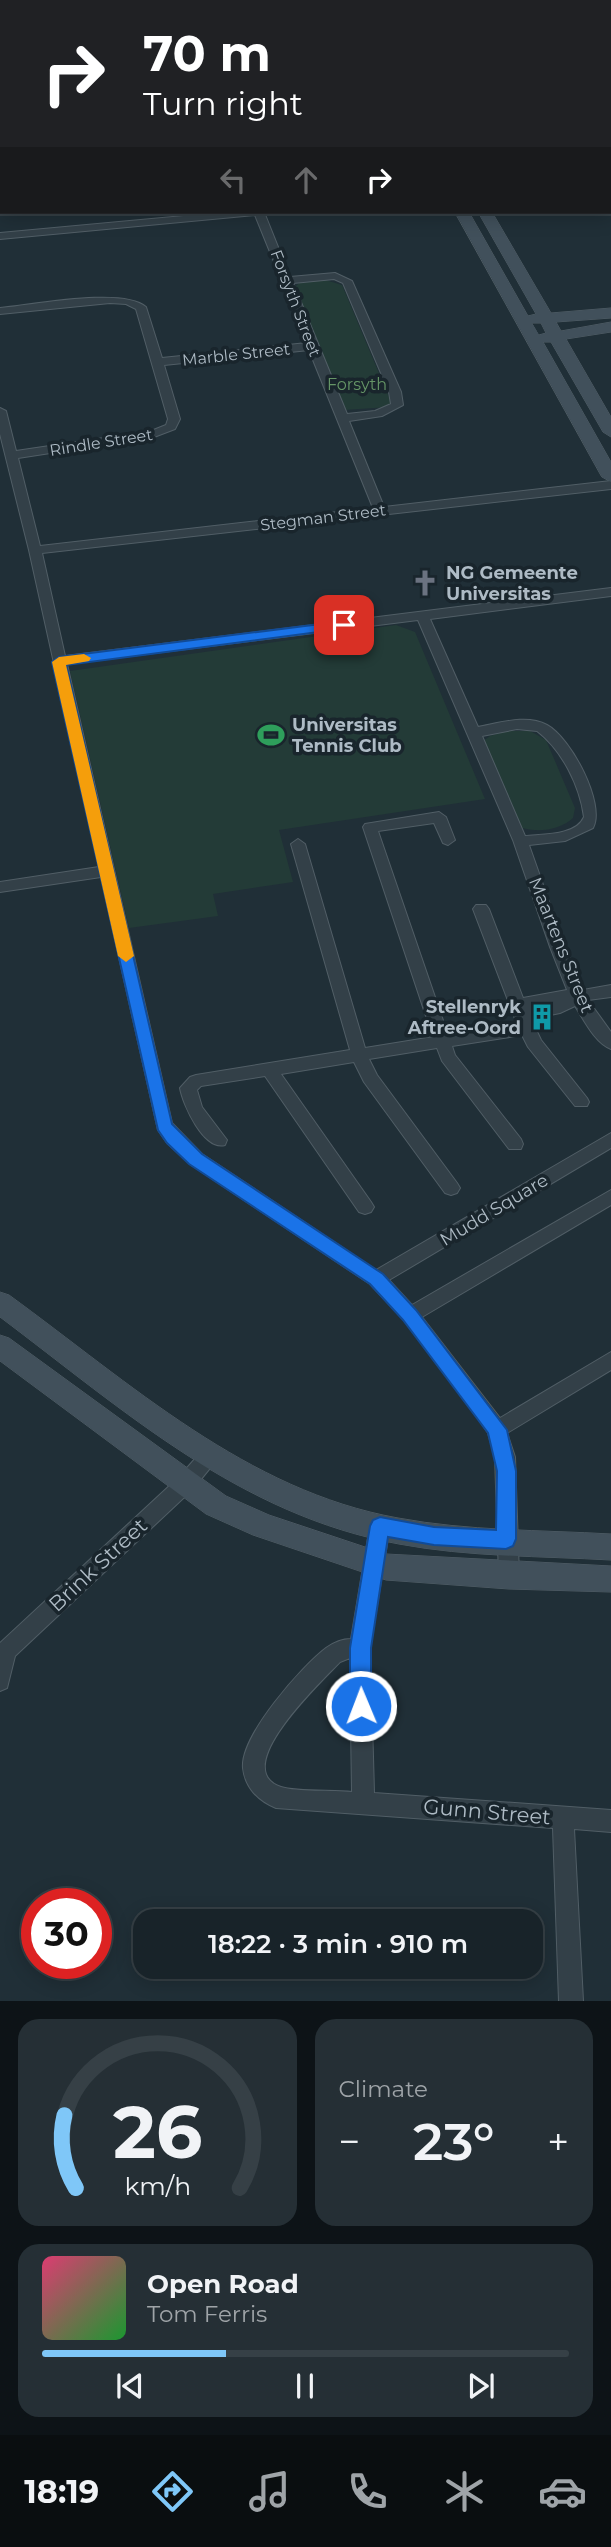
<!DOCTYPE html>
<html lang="en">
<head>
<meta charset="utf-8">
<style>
	body { margin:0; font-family:Montserrat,sans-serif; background:#252f35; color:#f1f3f6; height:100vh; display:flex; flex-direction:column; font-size:26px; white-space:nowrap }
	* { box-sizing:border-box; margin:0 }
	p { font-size:23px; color:#9fa4a8 }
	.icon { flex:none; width:38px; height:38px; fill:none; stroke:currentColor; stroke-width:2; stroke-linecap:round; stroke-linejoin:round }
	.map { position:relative; height:2001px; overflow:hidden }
	.side { display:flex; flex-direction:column; gap:18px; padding:18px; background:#0d1317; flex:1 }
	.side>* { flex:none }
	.top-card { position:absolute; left:0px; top:0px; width:612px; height:214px; box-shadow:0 4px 18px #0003,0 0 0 2px #364046; background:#202124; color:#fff; overflow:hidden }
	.speed { position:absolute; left:21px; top:1888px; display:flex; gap:14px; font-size:35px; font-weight:700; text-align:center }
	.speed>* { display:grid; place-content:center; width:91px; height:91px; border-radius:50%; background:#182329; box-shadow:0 4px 18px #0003,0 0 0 2px #364046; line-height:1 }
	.speed .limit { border:10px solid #d22; background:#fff; color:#111 }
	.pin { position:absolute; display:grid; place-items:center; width:60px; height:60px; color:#fff; margin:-30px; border-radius:14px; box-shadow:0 4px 10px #0006 }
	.me { position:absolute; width:77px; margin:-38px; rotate:359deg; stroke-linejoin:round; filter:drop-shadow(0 0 5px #0008) }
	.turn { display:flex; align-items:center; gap:24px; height:147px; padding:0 28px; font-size:32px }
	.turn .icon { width:91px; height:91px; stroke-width:2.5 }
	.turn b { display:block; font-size:49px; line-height:60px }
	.lanes { display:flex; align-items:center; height:66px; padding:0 28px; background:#0003; justify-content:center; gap:35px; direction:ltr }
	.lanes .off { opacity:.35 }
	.big { font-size:52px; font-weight:600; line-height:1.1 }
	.side .tile { flex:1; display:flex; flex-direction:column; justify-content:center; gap:10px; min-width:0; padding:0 24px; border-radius:21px; background:#252f35 }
	.side .dial { align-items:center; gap:0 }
	.dial svg { height:182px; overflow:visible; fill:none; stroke:#364046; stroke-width:7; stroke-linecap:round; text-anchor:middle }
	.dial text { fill:#f1f3f6; stroke:none }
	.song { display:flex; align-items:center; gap:21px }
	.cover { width:84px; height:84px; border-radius:10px; background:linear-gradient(135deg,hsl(340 70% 55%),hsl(130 70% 35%)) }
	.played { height:7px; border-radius:4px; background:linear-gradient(90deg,#7fc7f8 35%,#364046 35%) }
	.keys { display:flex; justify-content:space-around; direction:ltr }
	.heat { display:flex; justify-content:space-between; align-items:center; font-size:38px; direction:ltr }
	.side .tiles { flex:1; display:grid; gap:18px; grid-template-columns:1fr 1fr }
	.tile:last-child { grid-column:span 2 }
	.trip { position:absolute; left:133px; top:1909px; width:410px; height:70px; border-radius:21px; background:#182329; box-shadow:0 4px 18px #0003,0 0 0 2px #364046; font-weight:600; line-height:70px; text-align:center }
	.menu { display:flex; height:112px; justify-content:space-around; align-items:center; background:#0a0e10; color:#9fa4a8 }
	.menu .icon { width:49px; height:49px }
	.menu .selected { color:#7fc7f8 }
	.menu b { font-size:32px; color:#f1f3f6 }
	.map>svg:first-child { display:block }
	.green { fill:#233b37 }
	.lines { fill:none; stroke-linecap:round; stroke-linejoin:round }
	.street-casing { stroke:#515e66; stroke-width:2 }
	.secondary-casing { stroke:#515e66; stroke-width:1 }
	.street { fill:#334048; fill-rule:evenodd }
	.secondary { fill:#41505b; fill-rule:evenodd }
	.route { fill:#1a73e8; stroke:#114b97; stroke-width:2 }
	.slow { fill:#f59e0b }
	.labels { text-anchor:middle; stroke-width:7; stroke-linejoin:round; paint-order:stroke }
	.far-street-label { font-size:16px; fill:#aebbc5; stroke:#19252c }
	.far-park-label { font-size:16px; fill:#659566; stroke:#19252c }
	.poi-label { font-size:18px; font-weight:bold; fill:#aebbc5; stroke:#19252c; text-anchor:start }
	.street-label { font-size:18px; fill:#aebbc5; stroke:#19252c }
	.near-street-label { font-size:21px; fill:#aebbc5; stroke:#19252c }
</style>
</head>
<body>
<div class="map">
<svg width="611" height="2001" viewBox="0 0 611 2001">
	<rect width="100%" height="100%" fill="#202f37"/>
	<!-- green -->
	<path class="green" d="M322,279L342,285L391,402L389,407L344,410L294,288L301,281Z
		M396,625L415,632L485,799L279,830L293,882L213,894L218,916L129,928L70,671Z
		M507,731H530L546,740L575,808L573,818C556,833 530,833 511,824L479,744L490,736Z"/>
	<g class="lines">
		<!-- street casing -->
		<g class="street-casing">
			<path id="street" d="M58,0H70L72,2H59Z
				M152,0H164L165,2H153Z
				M242,0H253L241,2Z
				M502,0H511L512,2H503Z
				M2,26V32L0,33V27Z
				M0,96H2V102H0Z
				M227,212H264L290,277L335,273L352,281L401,392L403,405L382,416L349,421L384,507L611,481V489L42,553L65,656L611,588V596L430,619L478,727C500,723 527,714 547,725C571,738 606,804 593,828L565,841L529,845L565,947L583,990L611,985V997L588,1000L611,1032V1049C595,1043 584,1020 575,1006L560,1013L531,1019L541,1040L587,1098L589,1102L587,1106H575L528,1047L522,1035L452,1046L455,1055L521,1139L523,1144L521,1149H509L442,1061L437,1048L369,1059L377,1075L457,1183L460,1188L457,1193L451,1195L445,1193L364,1082L354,1062L281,1074L371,1202L374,1207L371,1212L365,1214L359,1212L265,1076L201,1086L197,1090L202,1107L227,1140L225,1145C204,1151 183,1105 180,1088L190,1077L196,1075L350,1050L291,844L298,839L305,844L365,1048L433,1037L363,827L365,824L439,812L446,817L455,840L448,845L443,843L434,823L378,831L448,1035L517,1024L473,909L476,905H486L489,909L523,998L567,990L550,947L513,840L418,620L67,664L172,1123L202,1154L376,1270L611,1133V1148L389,1280L412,1305L611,1190V1205L422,1317L500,1418L611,1352V1370L507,1433L515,1457L519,1576L516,1583L509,1585L502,1583L499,1576L495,1457L488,1433L467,1402L404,1320L370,1284L190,1164L167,1143L158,1130L101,877L0,892V882L99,867L29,550L0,434V408L6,411L16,451L151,431L166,425L168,419L136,309L126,304L110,303L0,314V308C33,305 123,287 146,307L162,358L307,343L255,215L0,239V233ZM334,279L343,283L389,392L391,404L375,411L347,414L293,283ZM309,350L373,508L40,546L18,458L154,437L175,429L180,419L164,365ZM517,729L537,731C562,750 580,786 584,817C576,836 542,834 525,836L482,736Z
				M209,1449L216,1451L219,1457L193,1489L15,1656L7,1688L0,1691V1643L179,1477L202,1451Z
				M380,1517L387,1520L390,1526L370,1648L374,1793L611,1810V1832L574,1829L583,2001H559L553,1828L276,1808C258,1801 245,1787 243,1768C240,1736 302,1666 326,1648C333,1643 342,1639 351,1639L370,1526L373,1520ZM350,1658L352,1792C333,1790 297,1792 281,1787C227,1769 324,1679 340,1662Z"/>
		</g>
		<!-- secondary casing -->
		<g class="secondary-casing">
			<path id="secondary" d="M254,0H270L271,2H255Z
				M284,0H300L301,2H285Z
				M455,212H469L528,316L536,314L478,212H492L551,313L611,308V318L556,322L561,331L611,322V332L566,339L611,417V437L603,432L551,342H543L611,462V482L602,477ZM532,323H541L546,333L539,335Z
				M0,1292L9,1295C130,1383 247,1491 398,1518C468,1531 541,1530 611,1534V1560C541,1556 468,1557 399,1544C240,1515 125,1411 0,1317Z
				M0,1335L9,1338L226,1496L269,1515L386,1554L611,1566V1592L509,1589L386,1580L253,1535L206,1514L0,1361Z"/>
		</g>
		<!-- street -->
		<use href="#street" class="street"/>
		<!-- secondary -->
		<use href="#secondary" class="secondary"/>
	</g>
	<!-- route -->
	<path class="route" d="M344,621L349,622V628L66,665L172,1124L202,1154L383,1274L416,1310L507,1430L516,1471V1539L513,1546L506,1549L434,1545L388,1537L371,1648V1706L368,1713L361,1716L353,1713L350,1706V1648L370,1526L373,1520L380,1517L434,1527L496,1530L497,1471L488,1433L403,1320L370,1284L189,1164L167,1143L158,1130L52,662L59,657Z"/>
	<!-- slow -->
	<path class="slow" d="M84,654L91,658L89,661L66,665L134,956L126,962L118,956L52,662L59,657Z"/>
	<!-- icons -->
	<defs>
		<g id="church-bare" transform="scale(2.1)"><path d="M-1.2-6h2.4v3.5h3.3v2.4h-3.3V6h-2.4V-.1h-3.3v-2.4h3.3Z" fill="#6b7280" stroke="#19252c" stroke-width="2.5" paint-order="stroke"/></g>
		<g id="stadium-bare" transform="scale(2.1)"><path d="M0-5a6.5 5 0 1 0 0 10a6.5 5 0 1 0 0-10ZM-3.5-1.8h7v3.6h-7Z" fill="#2e9e5b" stroke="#19252c" stroke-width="2.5" paint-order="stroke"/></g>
		<g id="building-bare" transform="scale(2.1)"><path d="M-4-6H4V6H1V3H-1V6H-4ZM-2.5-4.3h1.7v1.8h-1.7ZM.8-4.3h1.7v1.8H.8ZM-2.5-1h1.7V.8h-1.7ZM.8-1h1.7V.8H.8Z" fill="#0f9aa8" stroke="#19252c" stroke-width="2.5" paint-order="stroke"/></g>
	</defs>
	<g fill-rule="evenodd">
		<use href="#church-bare" x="425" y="583"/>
		<use href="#stadium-bare" x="271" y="735"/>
		<use href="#building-bare" x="542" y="1017"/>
	</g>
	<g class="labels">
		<!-- far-street labels -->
		<g class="far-street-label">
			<text transform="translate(296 303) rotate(69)" y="6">Forsyth Street</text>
			<text transform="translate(236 354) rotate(-6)" y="6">Marble Street</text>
			<text transform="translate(101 442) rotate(-9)" y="6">Rindle Street</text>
			<text transform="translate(323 517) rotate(-7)" y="6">Stegman Street</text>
		</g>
		<!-- far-park labels -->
		<g class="far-park-label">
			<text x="357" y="390">Forsyth</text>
		</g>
		<!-- poi labels -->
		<g class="poi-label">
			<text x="446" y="579">NG Gemeente<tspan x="446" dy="21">Universitas</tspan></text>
			<text x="292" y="731">Universitas<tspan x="292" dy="21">Tennis Club</tspan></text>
			<text x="521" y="1013" text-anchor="end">Stellenryk<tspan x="521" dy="21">Aftree-Oord</tspan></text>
		</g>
		<!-- street labels -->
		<g class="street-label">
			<text transform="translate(561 945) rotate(68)" y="6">Maartens Street</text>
			<text transform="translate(494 1210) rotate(-31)" y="6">Mudd Square</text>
		</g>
		<!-- near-street labels -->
		<g class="near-street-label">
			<text transform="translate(98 1565) rotate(-43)" y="7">Brink Street</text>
			<text transform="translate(487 1812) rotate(5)" y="7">Gunn Street</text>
		</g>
	</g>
</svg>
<div class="speed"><div class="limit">30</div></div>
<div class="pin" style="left:344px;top:625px;background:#d93025"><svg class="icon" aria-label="arrive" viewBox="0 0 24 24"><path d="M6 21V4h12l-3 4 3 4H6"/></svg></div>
<svg class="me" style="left:361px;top:1706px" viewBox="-20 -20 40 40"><circle r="17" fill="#1a73e8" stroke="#fff" stroke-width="3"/><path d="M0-11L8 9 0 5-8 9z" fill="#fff"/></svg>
<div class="trip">18:22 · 3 min · 910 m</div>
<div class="top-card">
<div class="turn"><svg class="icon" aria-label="right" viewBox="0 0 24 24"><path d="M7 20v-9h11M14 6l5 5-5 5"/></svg><div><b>70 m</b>Turn right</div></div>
<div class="lanes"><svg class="icon off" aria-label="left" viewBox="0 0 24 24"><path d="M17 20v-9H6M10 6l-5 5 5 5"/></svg><svg class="icon off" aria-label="ahead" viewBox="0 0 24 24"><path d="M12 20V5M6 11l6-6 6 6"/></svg><svg class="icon" aria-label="right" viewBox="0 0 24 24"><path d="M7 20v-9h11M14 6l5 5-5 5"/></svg></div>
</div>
</div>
<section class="side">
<div class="tiles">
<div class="tile dial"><svg viewBox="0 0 100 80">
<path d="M14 69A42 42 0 1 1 86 69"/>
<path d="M14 69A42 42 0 0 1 9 37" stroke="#7fc7f8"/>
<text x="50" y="56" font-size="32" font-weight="700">26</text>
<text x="50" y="72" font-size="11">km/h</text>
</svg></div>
<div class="tile"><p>Climate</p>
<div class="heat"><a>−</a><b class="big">23°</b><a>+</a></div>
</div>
<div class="tile">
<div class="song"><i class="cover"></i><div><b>Open Road</b><p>Tom Ferris</p></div></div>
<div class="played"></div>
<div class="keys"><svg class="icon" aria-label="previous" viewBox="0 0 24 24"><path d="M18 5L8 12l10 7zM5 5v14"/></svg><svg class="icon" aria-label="pause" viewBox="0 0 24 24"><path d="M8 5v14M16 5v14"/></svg><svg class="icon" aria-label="next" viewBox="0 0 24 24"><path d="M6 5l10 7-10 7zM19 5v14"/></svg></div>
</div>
</div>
</section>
<nav class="menu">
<b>18:19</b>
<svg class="icon selected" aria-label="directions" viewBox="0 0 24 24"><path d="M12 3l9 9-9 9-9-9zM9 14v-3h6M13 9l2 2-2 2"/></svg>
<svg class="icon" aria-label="music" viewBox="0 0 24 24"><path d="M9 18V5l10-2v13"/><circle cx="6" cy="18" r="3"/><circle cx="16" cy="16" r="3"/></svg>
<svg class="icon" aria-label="phone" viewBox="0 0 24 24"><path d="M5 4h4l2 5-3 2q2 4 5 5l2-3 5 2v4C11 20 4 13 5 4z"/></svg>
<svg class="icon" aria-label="climate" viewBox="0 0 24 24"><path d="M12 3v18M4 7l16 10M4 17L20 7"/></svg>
<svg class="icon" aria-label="car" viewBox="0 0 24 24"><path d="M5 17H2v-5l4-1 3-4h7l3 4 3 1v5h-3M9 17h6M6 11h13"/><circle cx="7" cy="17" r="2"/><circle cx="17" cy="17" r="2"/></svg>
</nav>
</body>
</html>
